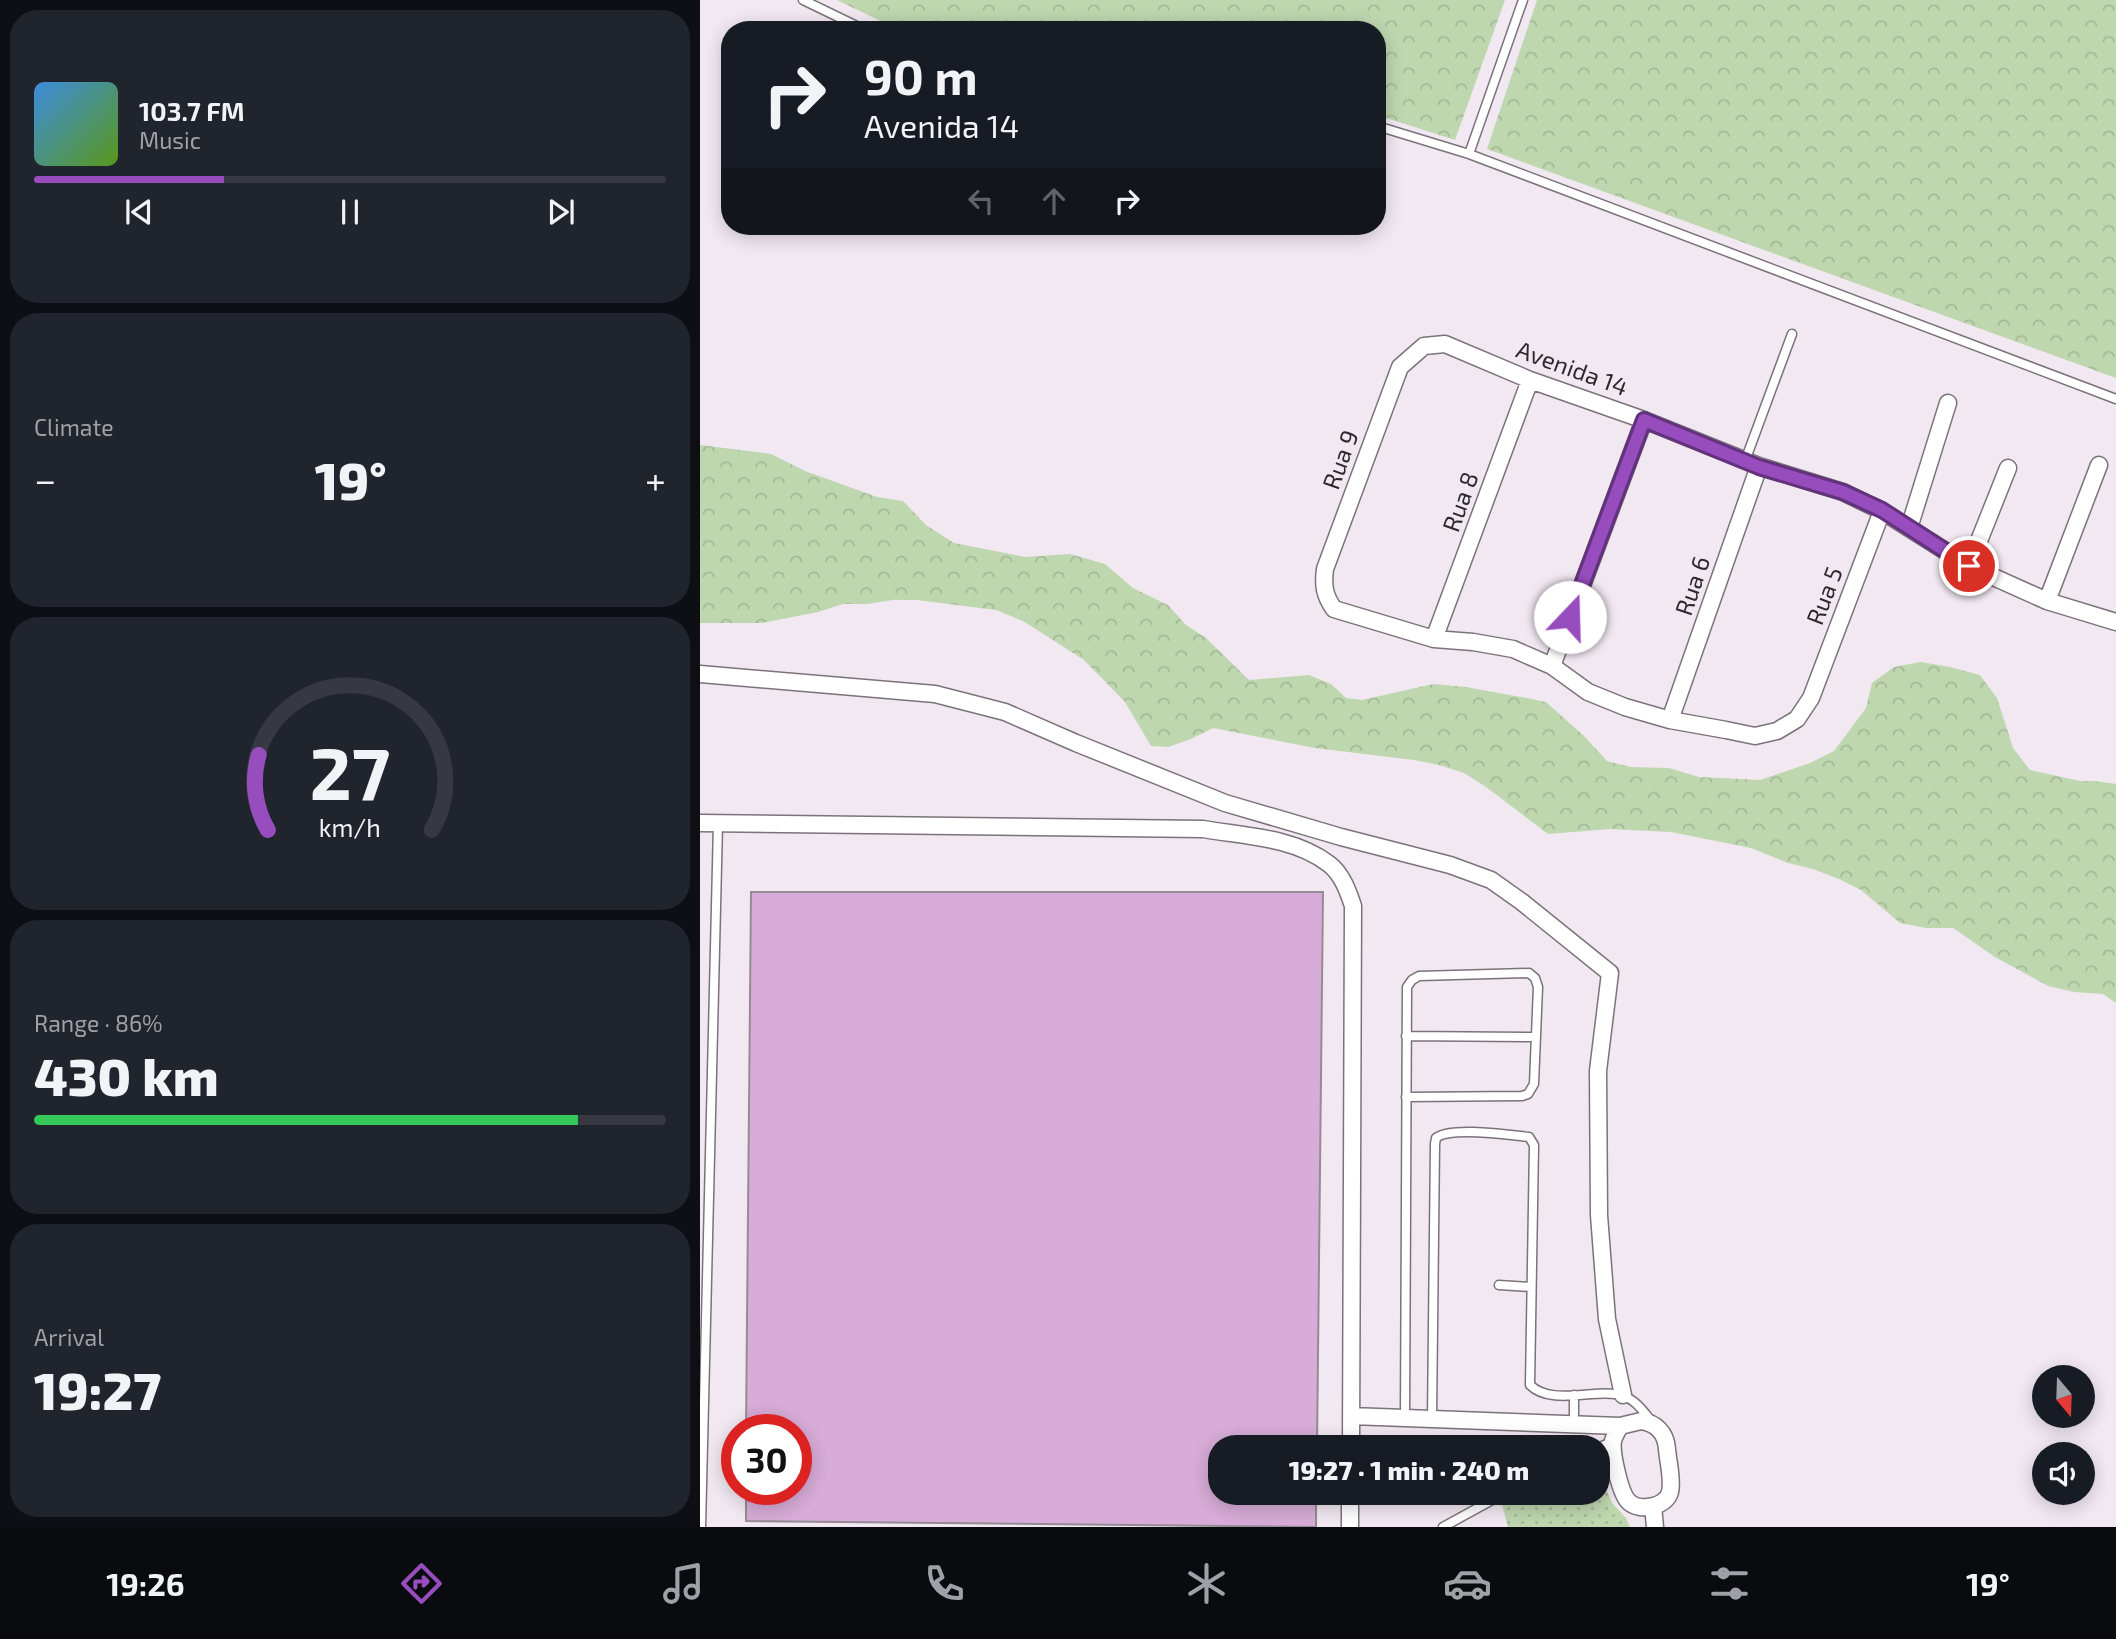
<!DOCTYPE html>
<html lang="en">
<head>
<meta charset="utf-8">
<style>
	body { margin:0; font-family:"Exo 2",sans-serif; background:#20242c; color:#f1f3f6; height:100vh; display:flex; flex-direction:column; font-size:26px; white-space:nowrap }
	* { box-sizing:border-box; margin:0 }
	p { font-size:23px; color:#9ea1a6 }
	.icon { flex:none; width:38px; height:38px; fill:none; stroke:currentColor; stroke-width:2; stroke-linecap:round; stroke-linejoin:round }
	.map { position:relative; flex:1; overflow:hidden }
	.details { display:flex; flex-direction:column; gap:10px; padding:10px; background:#0d0f14; width:700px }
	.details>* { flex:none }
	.guide { position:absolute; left:21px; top:21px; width:665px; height:214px; border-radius:28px; box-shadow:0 4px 18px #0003; background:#171b24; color:#f1f3f6; overflow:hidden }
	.needle { width:46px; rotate:161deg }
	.fabs { position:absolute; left:1332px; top:1365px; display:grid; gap:14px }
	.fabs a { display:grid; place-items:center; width:63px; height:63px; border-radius:50%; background:#171b24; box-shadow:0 4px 18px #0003; font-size:35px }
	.speed { position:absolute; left:21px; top:1414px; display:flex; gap:14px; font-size:35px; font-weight:700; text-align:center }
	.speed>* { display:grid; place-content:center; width:91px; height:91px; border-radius:50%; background:#171b24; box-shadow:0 4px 18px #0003; line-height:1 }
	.speed .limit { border:10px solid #d22; background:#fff; color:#111 }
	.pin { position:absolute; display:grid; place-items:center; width:60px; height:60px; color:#fff; margin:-30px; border:4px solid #fff; border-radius:50%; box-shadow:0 2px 7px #0007 }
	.me { position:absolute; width:77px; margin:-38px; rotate:21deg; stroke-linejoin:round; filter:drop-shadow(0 0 5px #0008) }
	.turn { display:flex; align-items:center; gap:24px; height:147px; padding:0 28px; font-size:32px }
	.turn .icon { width:91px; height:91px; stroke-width:2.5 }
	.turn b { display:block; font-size:49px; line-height:60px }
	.lanes { display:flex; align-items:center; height:66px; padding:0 28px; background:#0003; justify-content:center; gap:35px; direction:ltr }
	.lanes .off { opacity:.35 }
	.big { font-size:52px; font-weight:800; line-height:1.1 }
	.details .tile { flex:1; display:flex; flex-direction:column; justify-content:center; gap:10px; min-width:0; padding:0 24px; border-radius:28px; background:#20242c }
	.details .dial { align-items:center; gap:0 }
	.dial svg { height:182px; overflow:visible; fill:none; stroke:#363941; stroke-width:7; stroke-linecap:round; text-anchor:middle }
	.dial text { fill:#f1f3f6; stroke:none }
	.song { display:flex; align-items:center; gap:21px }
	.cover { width:84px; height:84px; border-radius:10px; background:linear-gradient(135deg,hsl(210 70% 55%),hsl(90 70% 35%)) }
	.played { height:7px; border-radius:4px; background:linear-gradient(90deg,#984dbf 30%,#363941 30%) }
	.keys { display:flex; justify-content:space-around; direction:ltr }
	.heat { display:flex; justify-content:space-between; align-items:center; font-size:38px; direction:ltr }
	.charge { height:10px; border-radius:5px; background:linear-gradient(90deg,#34c759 86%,#363941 0) }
	.trip { position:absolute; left:508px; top:1435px; width:402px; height:70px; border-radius:28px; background:#171b24; box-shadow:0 4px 18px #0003; font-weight:800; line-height:70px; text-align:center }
	.menu { display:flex; height:112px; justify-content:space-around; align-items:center; background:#090b0e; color:#9ea1a6 }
	.menu .icon { width:49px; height:49px }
	.menu .on { color:#984dbf }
	.menu b { font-size:32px; color:#f1f3f6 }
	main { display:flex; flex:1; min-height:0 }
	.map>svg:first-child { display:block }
	.grass { fill:url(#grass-dots) }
	.forest { fill:url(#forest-crowns) }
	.building { fill:#d7acd8; stroke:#948b94; stroke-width:2 }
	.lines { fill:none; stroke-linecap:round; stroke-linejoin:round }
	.service-casing { stroke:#7b727b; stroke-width:11 }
	.minor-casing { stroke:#7b727b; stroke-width:19 }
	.service { stroke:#fff; stroke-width:8 }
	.minor { stroke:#fff; stroke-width:16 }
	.route-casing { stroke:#63327c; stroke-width:18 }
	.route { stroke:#984dbf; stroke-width:12 }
	.labels { text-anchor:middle; stroke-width:7; stroke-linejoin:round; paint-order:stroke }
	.street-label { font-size:24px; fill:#2d2a2d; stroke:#f2e8f2 }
</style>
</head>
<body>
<main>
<section class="details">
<div class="tile">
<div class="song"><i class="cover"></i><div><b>103.7 FM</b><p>Music</p></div></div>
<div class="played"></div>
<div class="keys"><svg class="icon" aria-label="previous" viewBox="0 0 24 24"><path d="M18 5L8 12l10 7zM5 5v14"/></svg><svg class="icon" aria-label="pause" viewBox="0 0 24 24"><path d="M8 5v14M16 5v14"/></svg><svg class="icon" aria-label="next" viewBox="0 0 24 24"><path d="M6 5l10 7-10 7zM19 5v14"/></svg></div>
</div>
<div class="tile"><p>Climate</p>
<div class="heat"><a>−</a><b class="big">19°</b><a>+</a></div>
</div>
<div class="tile dial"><svg viewBox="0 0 100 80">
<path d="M14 69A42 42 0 1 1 86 69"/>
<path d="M14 69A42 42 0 0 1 10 36" stroke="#984dbf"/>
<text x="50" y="56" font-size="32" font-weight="700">27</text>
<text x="50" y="72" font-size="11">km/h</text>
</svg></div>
<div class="tile"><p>Range · 86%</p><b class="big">430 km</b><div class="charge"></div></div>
<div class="tile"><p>Arrival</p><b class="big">19:27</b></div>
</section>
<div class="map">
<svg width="1416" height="1527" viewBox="0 0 1416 1527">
	<defs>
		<pattern id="grass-dots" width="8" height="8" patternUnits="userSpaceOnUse" patternTransform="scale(1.75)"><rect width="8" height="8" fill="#bed7af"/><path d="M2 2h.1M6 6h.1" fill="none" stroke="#a4b997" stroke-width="1.8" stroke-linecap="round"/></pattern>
		<pattern id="forest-crowns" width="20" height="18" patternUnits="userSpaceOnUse" patternTransform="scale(1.75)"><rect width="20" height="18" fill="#bed7af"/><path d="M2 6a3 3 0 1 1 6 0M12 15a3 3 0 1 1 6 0" fill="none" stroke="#a4b997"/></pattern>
	</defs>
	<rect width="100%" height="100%" fill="#f2e8f2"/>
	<!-- grass -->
	<path class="grass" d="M898,1468L912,1503L926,1518L930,1527H808L801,1501L818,1493H898Z"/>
	<!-- forest -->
	<path class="forest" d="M137,0H805L755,140L677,115V30H418L409,27L325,25L253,30H199Z
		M837,0H1416V378L787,149Z
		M0,445L71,454L105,471L177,497L203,501L226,525L254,543L325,557L370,554L405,564L433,588L468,605L486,625L506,638L549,680L609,675L631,684L646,698L662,700L733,684L766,687L821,697L846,702L884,736L907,761L931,767L969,768L999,777L1060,780L1110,763L1134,751L1166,708L1172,683L1194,667L1221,662L1250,667L1280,675L1297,698L1313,748L1330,770L1380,781H1395L1416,784V1003L1403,994L1374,992L1348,986L1295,957L1253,928H1226L1200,923L1161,890L1139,879L1113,869L1088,863L1051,848L971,832L910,829L848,834L786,787L764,773L739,765L714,760L615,748L513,728L491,739L468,747L451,746L425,702L384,660L323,621L296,610L217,600H193L167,604H143L118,612L62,623H0Z"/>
	<!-- building -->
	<path class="building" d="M51,892H623L617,1447H520V1493H616V1527L46,1521V1489H96V1430H46Z"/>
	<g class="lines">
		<!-- service casing -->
		<g class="service-casing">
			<path id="service" d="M103,0L165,30
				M677,126L769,154L1416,399
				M769,154L823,0
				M1045,461L1092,334
				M706,1036L836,1037
				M799,1285L831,1287
				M874,1395V1425
				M705,1418L707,987L712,980L719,976L829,973L835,978L838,987L834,1084L828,1094L822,1096L706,1097
				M732,1419L735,1144L736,1138C750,1126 810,1135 829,1137L834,1145L830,1385C852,1407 898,1387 923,1396C936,1400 944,1412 952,1422
				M898,1448L913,1441
				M1,1527L18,824
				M743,1527L805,1493"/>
		</g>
		<!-- minor casing -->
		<g class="minor-casing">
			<path id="minor" d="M1182,511L1111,698L1097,719L1077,731L1055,736L1026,730L970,720L925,707L888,692L852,666L813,649L773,642L734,639L634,609C624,595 623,585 625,569L700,367L724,346L745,344L830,380L944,420L1059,466L1143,492L1182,511L1269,566L1347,601L1416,622
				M1209,528L1248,403
				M1269,566L1308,468
				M1347,601L1399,465
				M734,639L830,380
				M852,666L944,420
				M0,674L235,694L305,712L376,743L525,803L641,837L750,865L791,880L822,902L910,973L898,1071L899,1215L907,1319L923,1395
				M970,720L1059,466
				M0,823L503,829C544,836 594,837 629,864C642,874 648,891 653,906L651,1447
				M651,1416L920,1426
				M941,1421C956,1423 966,1433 967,1449C968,1462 973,1480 970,1492C966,1507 940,1512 929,1502C920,1494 911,1452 913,1441C914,1436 918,1430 920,1426Z
				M953,1506L955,1527
				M650,1527V1493"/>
		</g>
		<!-- service -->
		<use href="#service" class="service"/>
		<!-- minor -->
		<use href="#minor" class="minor"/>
	</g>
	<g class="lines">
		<!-- route casing -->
		<g class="route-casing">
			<path id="route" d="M870,617L944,420L1059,467L1143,492L1182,510L1269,566"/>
		</g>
		<!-- route -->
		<use href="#route" class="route"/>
	</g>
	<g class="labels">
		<!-- street labels -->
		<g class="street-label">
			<text transform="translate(872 369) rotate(20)" y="8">Avenida 14</text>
			<text transform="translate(641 460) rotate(-70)" y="8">Rua 9</text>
			<text transform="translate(761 502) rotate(-70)" y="8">Rua 8</text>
			<text transform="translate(993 586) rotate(-71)" y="8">Rua 6</text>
			<text transform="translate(1125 596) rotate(-69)" y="8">Rua 5</text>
		</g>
	</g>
</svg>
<div class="fabs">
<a><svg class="needle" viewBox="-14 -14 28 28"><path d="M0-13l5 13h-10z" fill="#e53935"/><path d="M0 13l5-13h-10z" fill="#9ea1a6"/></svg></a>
<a><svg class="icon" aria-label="sound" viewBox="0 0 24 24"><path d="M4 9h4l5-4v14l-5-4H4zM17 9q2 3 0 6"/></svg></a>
</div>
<div class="speed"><div class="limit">30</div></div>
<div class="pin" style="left:1269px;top:566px;background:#d93025"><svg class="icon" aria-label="arrive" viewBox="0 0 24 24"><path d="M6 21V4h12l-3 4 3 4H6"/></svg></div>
<svg class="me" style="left:870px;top:617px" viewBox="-20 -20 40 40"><circle r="19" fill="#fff"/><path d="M0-13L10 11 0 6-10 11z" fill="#984dbf"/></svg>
<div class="trip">19:27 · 1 min · 240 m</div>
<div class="guide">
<div class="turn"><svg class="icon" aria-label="right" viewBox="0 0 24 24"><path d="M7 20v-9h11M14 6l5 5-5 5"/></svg><div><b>90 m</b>Avenida 14</div></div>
<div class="lanes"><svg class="icon off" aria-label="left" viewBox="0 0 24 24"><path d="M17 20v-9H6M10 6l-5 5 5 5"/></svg><svg class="icon off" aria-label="ahead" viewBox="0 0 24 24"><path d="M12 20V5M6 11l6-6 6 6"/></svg><svg class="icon" aria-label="right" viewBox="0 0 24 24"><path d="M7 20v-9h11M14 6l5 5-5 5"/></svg></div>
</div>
</div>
</main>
<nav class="menu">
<b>19:26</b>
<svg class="icon on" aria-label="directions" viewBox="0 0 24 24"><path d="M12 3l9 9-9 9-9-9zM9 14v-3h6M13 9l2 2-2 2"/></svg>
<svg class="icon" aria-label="music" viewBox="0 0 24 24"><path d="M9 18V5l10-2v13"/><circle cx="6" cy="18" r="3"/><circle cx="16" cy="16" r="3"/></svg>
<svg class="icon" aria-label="phone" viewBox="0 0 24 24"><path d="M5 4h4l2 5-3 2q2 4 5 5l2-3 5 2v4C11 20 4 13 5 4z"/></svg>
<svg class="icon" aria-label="climate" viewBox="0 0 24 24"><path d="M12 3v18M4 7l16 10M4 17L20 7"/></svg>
<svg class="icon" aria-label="car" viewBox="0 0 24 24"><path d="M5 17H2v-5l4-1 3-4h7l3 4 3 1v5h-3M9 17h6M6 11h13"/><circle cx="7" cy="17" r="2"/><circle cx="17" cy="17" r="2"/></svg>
<svg class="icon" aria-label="filters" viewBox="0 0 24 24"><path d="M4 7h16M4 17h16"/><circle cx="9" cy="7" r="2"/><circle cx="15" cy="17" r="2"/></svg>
<b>19°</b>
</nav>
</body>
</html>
